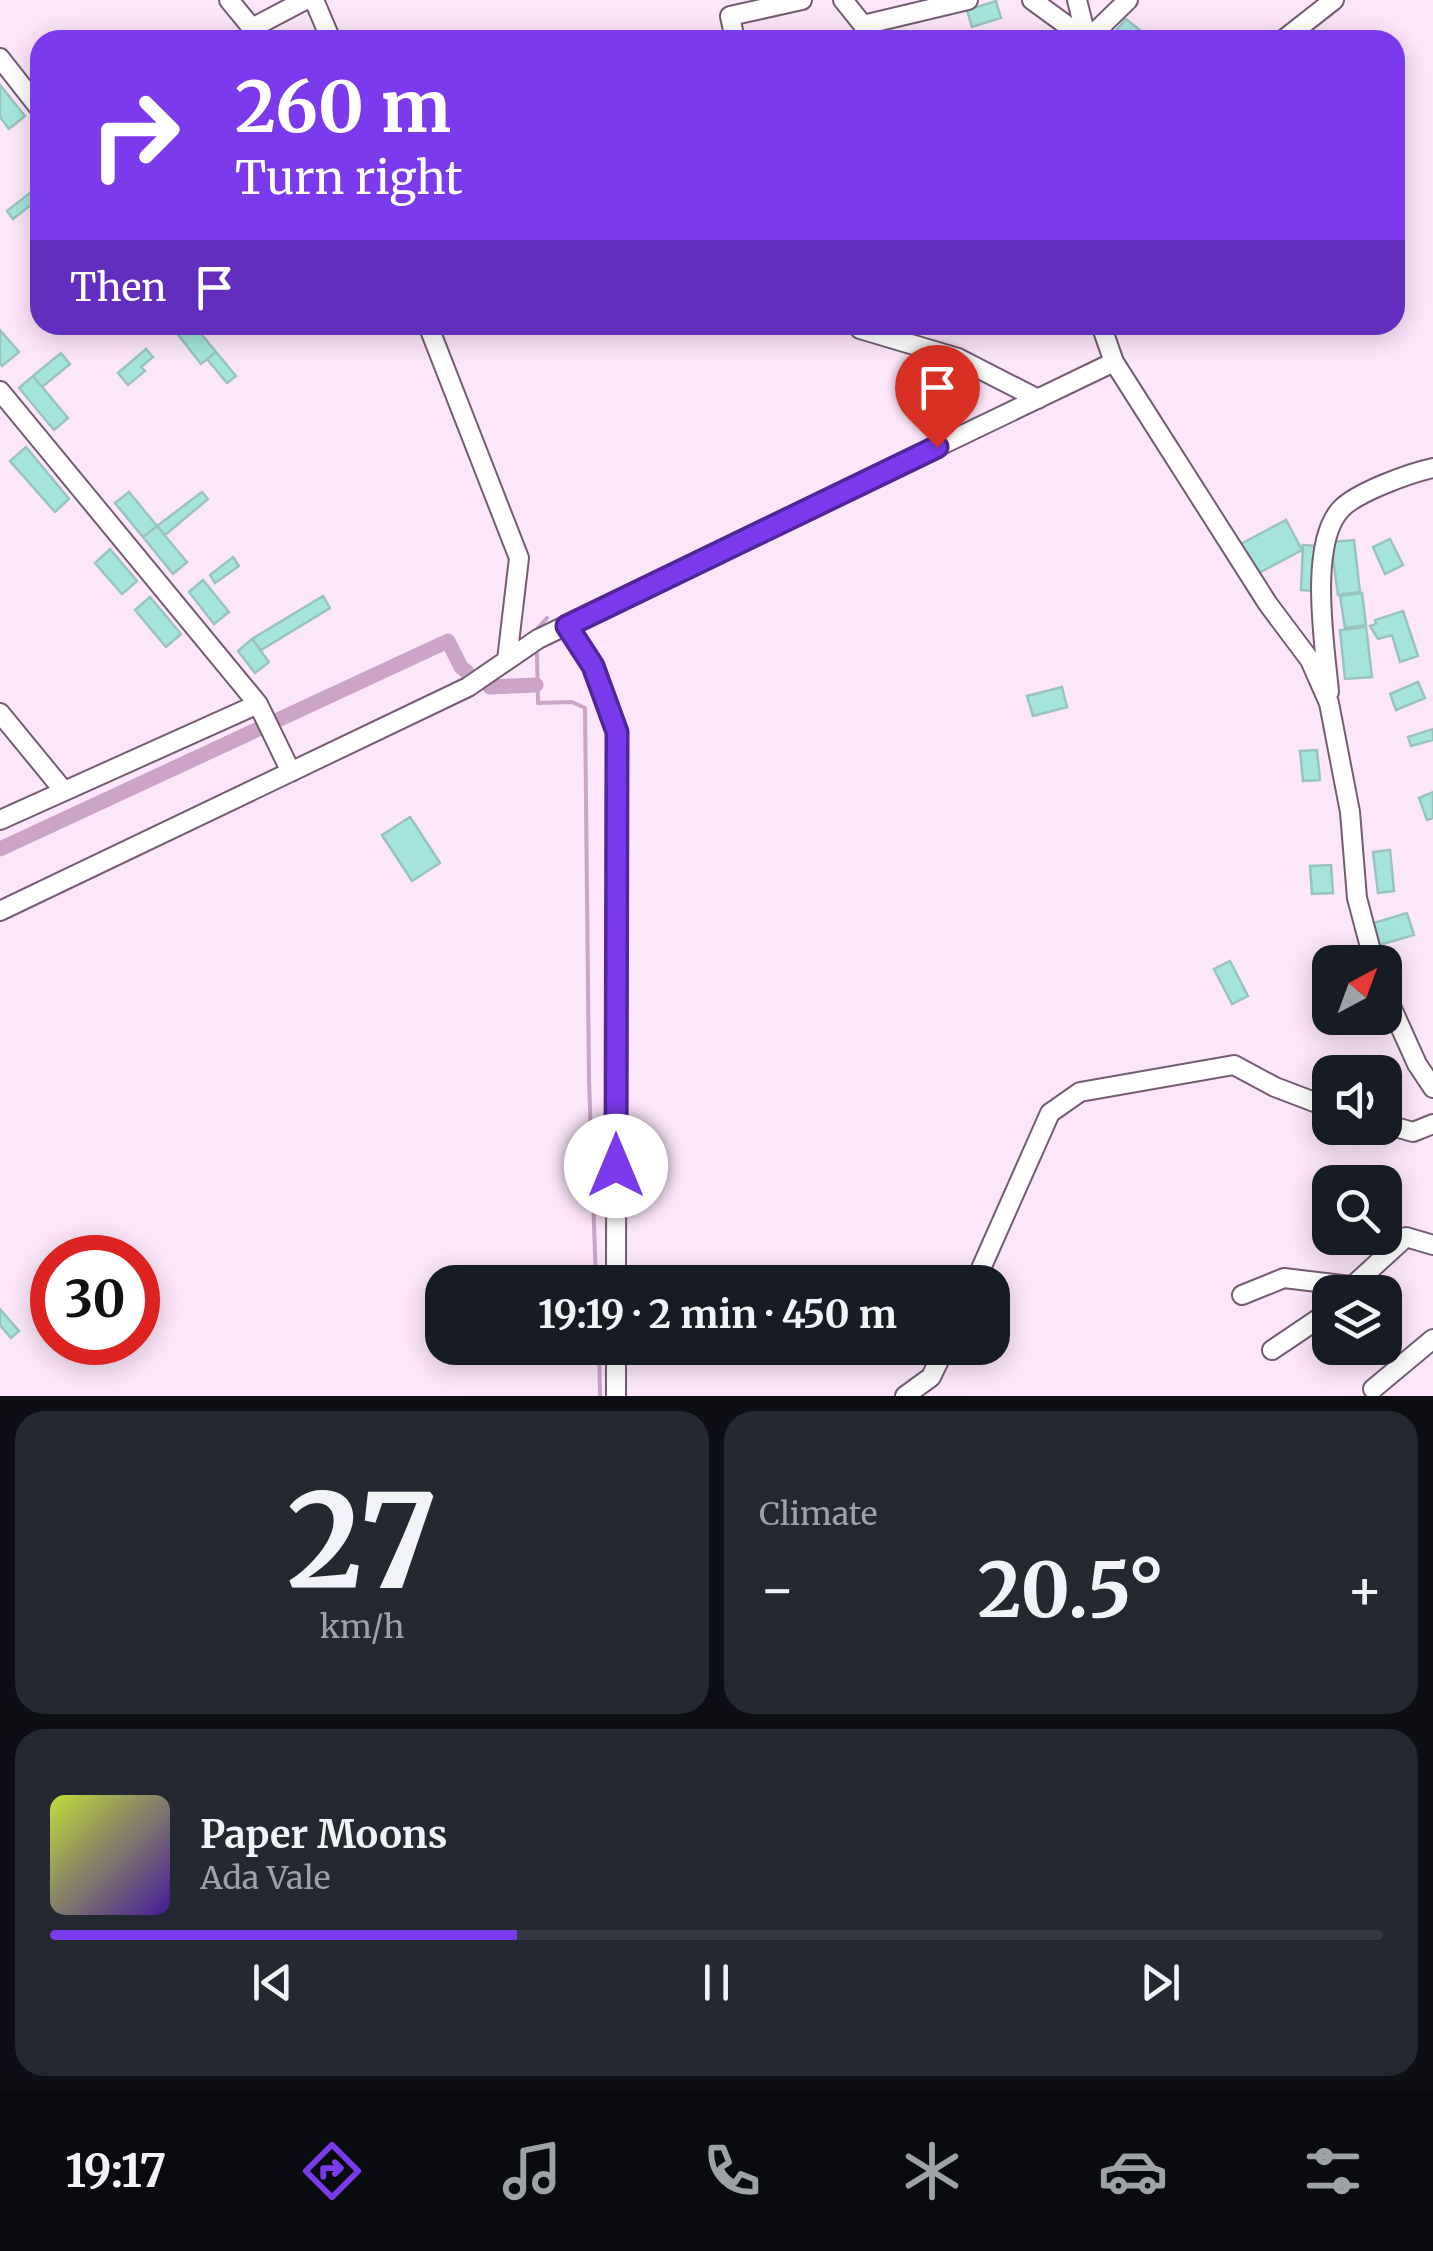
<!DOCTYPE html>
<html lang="en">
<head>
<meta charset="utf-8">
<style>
	body { margin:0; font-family:Merriweather,serif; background:#242831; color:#f1f3f6; height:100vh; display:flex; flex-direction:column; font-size:38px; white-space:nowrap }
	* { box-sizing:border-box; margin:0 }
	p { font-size:32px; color:#9ea1a6 }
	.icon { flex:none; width:55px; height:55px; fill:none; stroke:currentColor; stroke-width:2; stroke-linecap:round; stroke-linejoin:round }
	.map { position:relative; height:1396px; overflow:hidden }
	.drawer { display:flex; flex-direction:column; gap:15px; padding:15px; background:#0d0f14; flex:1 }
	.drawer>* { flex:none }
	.guide { position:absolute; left:30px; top:30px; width:1375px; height:305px; border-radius:30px; box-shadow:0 5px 25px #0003; background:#7c3aed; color:#fff; overflow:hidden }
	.needle { width:65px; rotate:41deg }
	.tools { position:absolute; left:1312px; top:945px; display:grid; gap:20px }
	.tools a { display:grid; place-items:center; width:90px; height:90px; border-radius:20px; background:#171b24; box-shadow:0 5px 25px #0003; font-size:50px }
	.speed { position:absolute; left:30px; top:1235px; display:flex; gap:20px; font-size:50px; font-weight:700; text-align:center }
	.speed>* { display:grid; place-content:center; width:130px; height:130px; border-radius:50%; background:#171b24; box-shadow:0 5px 25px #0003; line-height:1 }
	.speed .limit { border:15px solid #d22; background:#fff; color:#111 }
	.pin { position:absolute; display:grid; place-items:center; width:85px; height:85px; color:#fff; margin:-102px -42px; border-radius:50% 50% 50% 0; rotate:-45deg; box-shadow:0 0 10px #0007 }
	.pin .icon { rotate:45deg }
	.me { position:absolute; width:110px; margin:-55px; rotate:0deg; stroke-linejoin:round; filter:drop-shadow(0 0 8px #0008) }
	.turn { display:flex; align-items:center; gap:35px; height:210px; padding:0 40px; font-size:45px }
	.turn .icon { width:130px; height:130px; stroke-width:2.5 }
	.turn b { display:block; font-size:70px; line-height:85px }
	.then { display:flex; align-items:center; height:95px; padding:0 40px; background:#0003; gap:20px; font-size:38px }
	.big { font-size:75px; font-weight:700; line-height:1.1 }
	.drawer .tile { flex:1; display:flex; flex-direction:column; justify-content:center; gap:15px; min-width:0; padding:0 35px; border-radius:30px; background:#242831 }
	.drawer .dial { align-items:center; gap:0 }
	.dial b { font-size:130px; line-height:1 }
	.song { display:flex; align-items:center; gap:30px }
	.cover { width:120px; height:120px; border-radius:15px; background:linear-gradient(135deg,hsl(70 70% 55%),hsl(260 70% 35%)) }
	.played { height:10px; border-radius:5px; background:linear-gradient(90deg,#7c3aed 35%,#363941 35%) }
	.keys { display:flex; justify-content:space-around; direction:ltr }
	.heat { display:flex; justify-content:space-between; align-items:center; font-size:55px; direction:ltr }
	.drawer .tiles { flex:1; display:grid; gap:15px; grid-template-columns:1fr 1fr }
	.tile:last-child { grid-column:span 2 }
	.trip { position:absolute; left:425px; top:1265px; width:585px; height:100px; border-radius:30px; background:#171b24; box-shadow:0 5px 25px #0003; font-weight:700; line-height:100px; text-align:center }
	.tabs { display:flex; height:160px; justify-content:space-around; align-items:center; background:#090b0e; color:#9ea1a6 }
	.tabs .icon { width:70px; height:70px }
	.tabs .current { color:#7c3aed }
	.tabs b { font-size:45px; color:#f1f3f6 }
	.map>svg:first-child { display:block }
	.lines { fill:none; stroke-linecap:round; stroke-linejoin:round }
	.stream { stroke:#cba4c8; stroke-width:4 }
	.canal { stroke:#cba4c8; stroke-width:15 }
	.building { fill:#a5e4dc; stroke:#99c3bd; stroke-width:2.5 }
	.minor-casing { stroke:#745c72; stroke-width:22 }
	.minor { stroke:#fff; stroke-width:18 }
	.route-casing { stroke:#51269a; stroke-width:25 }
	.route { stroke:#7c3aed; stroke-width:18 }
</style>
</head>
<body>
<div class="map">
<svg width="1433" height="1396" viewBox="0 0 1433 1396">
	<rect width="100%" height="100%" fill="#fce6fa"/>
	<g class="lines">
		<!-- stream -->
		<path class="stream" d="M538,628L547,618
			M537,654L538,703L572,702L585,708L589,1079L596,1282
			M599,1348L600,1396"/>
		<!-- canal -->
		<path class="canal" d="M490,687L536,685
			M0,849L448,641L461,667L467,672"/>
	</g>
	<!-- building -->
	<path class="building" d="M996,1L1001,18L972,27L967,10Z
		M1126,19L1146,35L1142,40H1108Z
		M0,85L25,116L9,129L0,117Z
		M40,185V198L13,219L7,211Z
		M174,325H194L216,352L201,364L172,327Z
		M0,330L19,352L2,366L0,363Z
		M146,349L153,357L141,367L145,371L128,385L118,373Z
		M216,352L236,376L227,383L207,359Z
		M61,353L70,364L42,387L33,376Z
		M33,376L68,418L54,430L19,388Z
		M26,447L69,499L55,512L10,461Z
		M129,492L157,526L143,537L115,503Z
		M202,492L208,499L165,535L157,526Z
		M1286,520L1302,550L1255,575L1239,545Z
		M157,526L187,562L173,574L143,537Z
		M1390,539L1403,565L1385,574L1373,547Z
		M1354,540L1360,592L1338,595L1331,542Z
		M1303,545L1317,546L1315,591L1301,590Z
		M110,549L137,581L122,594L95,563Z
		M233,557L239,566L215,583L210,575Z
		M203,580L229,612L214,624L189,592Z
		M1362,593L1366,625L1345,628L1340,596Z
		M323,596L330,608L261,650L252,639Z
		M150,597L181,634L166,647L135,610Z
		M1403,611L1418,656L1400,662L1392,635L1378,639L1370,626L1376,624L1375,620Z
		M1366,627L1372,677L1345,679L1340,630Z
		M252,639L269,662L255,673L238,651Z
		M1418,682L1425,698L1396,710L1390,694Z
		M1062,687L1067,707L1033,716L1027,696Z
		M1433,729V740L1411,746L1408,737Z
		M1317,750L1320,780L1303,781L1300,751Z
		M1433,792V818L1427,820L1419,798Z
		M410,817L440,863L412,881L382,835Z
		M1390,850L1394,891L1378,893L1373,852Z
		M1331,865L1333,893L1312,894L1310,866Z
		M1407,913L1414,935L1376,946L1370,924Z
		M1230,961L1248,996L1232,1004L1214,969Z
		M0,1309L19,1331L11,1338L0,1325Z"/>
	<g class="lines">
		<!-- minor casing -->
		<g class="minor-casing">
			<path id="minor" d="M229,0L252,28L305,0
				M314,0L331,40
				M843,0L863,25L968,0
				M1032,0L1087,40L1128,0
				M1077,0L1087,40
				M735,40L730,16L802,0
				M1283,40L1334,0
				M0,58L40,109
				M428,325L519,558L507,660
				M1101,325L1114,362L1268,604L1310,660L1329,703L1350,812L1357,898L1374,962
				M860,329L958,358L1038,399
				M0,391L258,704L291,772
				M567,626L593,666L617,732L616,1282
				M1329,692C1325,647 1308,544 1341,509C1357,492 1410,473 1433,468
				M0,713L64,791
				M0,820L258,704
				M0,911L468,687L538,639L1114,362
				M1385,993L1417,1064L1433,1088
				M1385,1124L1413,1132L1433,1124
				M975,1282L1050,1113L1080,1092L1234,1065L1275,1087L1330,1108
				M1346,1292L1406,1237L1433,1245
				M1242,1295L1284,1278L1351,1286
				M616,1348V1396
				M1272,1350L1330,1311
				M1373,1389L1433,1339
				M905,1396L931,1377L945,1348"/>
		</g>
		<!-- minor -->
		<use href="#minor" class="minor"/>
	</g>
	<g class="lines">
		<!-- route casing -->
		<g class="route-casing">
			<path id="route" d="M616,1166L617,732L593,666L567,626L937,447"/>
		</g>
		<!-- route -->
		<use href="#route" class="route"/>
	</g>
</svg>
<div class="tools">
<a><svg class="needle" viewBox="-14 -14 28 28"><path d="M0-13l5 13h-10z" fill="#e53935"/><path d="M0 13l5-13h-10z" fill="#9ea1a6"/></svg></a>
<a><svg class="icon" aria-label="sound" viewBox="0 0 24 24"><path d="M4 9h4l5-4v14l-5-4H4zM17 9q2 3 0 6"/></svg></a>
<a><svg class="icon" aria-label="search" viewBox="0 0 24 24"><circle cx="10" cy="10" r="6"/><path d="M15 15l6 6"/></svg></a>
<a><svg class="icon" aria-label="layers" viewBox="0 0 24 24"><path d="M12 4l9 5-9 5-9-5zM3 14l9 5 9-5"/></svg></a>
</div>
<div class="speed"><div class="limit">30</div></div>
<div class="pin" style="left:937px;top:447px;background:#d93025"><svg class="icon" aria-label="arrive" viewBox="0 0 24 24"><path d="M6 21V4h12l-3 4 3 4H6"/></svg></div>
<svg class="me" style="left:616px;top:1166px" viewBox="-20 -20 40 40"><circle r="19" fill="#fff"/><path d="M0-13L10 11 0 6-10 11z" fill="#7c3aed"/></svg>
<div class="trip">19:19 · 2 min · 450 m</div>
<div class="guide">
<div class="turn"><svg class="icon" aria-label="right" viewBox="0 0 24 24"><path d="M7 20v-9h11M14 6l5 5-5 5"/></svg><div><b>260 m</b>Turn right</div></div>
<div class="then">Then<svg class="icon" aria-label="arrive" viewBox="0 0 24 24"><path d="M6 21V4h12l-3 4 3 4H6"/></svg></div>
</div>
</div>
<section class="drawer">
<div class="tiles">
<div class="tile dial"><b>27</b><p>km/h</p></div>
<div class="tile"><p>Climate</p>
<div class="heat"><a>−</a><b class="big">20.5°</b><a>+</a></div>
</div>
<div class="tile">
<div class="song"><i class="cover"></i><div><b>Paper Moons</b><p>Ada Vale</p></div></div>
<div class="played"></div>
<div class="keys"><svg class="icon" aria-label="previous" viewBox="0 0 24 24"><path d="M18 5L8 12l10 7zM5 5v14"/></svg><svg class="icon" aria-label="pause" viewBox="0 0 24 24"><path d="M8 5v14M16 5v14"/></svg><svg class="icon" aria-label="next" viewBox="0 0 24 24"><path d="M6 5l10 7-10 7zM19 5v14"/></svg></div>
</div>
</div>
</section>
<nav class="tabs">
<b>19:17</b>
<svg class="icon current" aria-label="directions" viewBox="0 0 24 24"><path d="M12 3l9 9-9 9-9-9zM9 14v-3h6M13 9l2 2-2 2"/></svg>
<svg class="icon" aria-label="music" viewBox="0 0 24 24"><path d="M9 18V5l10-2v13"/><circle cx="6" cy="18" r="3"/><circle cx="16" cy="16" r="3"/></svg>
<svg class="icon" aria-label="phone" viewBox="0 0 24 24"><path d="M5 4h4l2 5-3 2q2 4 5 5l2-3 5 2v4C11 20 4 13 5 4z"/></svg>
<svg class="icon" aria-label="climate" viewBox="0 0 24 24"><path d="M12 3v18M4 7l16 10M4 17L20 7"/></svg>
<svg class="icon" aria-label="car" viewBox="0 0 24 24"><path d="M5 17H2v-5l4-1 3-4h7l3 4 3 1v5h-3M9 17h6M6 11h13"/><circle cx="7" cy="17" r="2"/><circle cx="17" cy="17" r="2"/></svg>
<svg class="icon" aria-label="filters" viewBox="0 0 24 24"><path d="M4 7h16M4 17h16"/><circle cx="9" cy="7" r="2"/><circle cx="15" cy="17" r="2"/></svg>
</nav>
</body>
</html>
